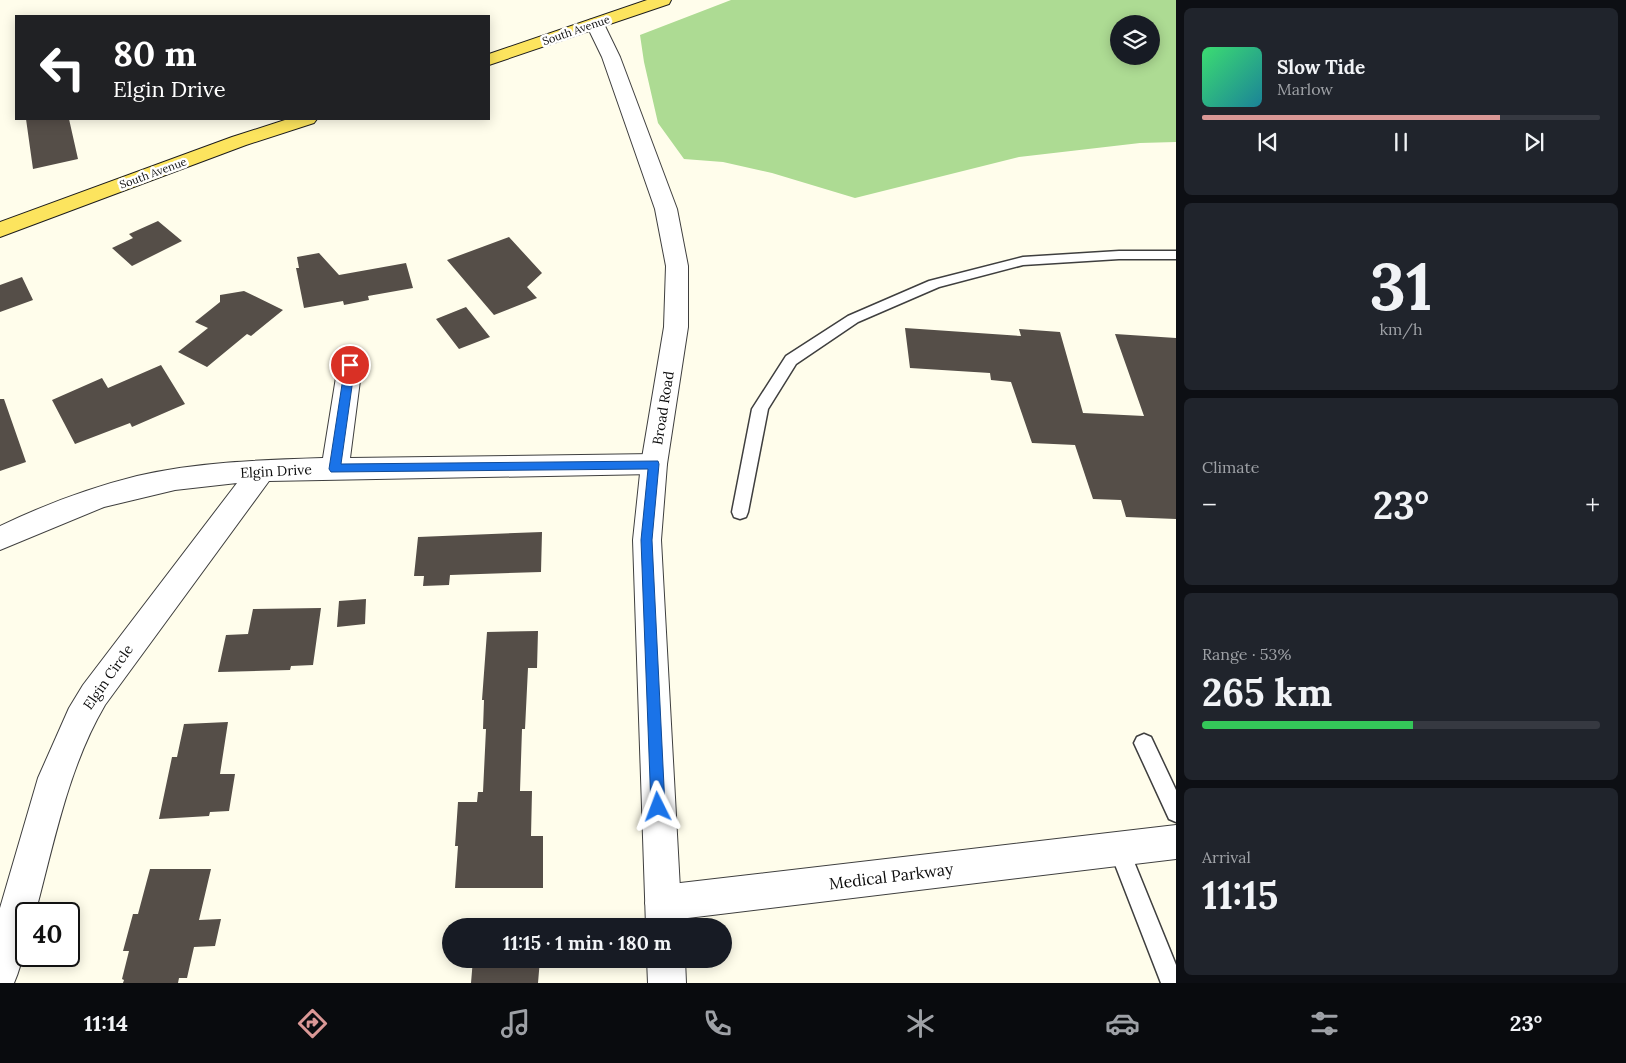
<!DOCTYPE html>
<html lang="en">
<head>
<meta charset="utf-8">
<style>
	body { margin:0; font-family:Lora,serif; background:#20242c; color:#f1f3f6; height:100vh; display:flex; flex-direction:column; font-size:19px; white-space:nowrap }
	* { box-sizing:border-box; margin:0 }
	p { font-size:16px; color:#9ea1a6 }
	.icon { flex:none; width:28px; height:28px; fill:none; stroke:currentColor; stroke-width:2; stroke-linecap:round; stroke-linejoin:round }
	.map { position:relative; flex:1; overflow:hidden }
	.drawer { display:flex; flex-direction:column; gap:8px; padding:8px; background:#0d0f14; width:450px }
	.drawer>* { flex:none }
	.hud { position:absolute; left:15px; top:15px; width:475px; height:105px; border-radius:0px; box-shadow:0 2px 12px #0003; background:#202124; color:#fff; overflow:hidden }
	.tools { position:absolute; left:1110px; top:15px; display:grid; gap:10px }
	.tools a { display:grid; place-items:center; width:50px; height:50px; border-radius:50%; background:#171b24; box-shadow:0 2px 12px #0003; font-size:25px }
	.speed { position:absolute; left:15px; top:902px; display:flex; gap:10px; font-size:25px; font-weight:700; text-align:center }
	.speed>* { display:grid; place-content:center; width:65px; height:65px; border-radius:50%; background:#171b24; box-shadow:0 2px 12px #0003; line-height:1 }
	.speed .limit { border:2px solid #111; border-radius:8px; background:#fff; color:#111 }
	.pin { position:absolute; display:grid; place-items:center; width:42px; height:42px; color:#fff; margin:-21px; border:2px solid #fff; border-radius:50%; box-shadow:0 1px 5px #0007 }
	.me { position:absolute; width:55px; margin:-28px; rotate:357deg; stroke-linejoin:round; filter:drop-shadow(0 0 4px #0008) }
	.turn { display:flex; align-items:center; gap:18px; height:105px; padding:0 15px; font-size:22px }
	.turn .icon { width:65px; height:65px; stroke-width:2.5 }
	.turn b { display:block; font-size:35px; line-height:42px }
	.big { font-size:38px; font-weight:800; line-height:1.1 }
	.drawer .tile { flex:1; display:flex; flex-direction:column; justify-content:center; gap:8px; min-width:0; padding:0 18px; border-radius:8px; background:#20242c }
	.drawer .dial { align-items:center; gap:0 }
	.dial b { font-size:65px; line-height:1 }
	.song { display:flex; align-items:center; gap:15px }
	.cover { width:60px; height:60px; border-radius:8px; background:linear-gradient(135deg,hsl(140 70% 55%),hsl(190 70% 35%)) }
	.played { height:5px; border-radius:2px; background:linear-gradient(90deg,#da9896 75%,#363941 75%) }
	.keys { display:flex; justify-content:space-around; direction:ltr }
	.heat { display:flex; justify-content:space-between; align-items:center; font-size:28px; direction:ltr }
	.charge { height:8px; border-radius:4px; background:linear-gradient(90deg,#34c759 53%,#363941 0) }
	.trip { position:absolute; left:442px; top:918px; width:290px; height:50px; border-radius:25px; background:#171b24; box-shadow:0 2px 12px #0003; font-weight:800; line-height:50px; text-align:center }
	.dock { display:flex; height:80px; justify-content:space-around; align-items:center; background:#090b0e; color:#9ea1a6 }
	.dock .icon { width:35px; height:35px }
	.dock .active { color:#da9896 }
	.dock b { font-size:22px; color:#f1f3f6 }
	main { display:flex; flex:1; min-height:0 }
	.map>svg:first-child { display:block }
	.forest { fill:#addb93; fill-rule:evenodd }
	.building { fill:#554e48 }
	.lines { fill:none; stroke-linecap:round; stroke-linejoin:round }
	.service-casing { stroke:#3f3f3f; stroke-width:3 }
	.minor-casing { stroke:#3f3f3f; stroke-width:2 }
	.tertiary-casing { stroke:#3f3f3f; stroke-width:2 }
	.primary-casing { stroke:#1d1d1d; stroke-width:2 }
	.service { fill:#fff; fill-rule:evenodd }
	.minor { fill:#fff; fill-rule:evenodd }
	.tertiary { fill:#fff; fill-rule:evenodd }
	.primary { fill:#fce45e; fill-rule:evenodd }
	.route { fill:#1a73e8; stroke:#114b97 }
	.labels { text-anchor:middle; stroke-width:5; stroke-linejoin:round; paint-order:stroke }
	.far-street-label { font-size:11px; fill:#0c0c0c; stroke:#fff }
	.street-label { font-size:14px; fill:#0c0c0c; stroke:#fff }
	.near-street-label { font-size:16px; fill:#0c0c0c; stroke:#fff }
</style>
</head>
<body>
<main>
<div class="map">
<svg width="1176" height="983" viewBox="0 0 1176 983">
	<rect width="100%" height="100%" fill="#fffdeb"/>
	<!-- forest -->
	<path class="forest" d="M731,0H1176V142L1140,143L1019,157L855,198L772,173L723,162L684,159L658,123L644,62L640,35ZM1119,24H1151V56H1119Z"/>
	<!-- building -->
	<path class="building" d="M26,119H69L78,159L33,169Z
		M158,221L182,241L132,266L112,248L133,238L129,234Z
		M509,237L542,273L527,287L537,298L494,315L447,260Z
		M319,253L339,275L406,263L413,288L368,296L369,300L344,305L343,301L304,308L296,268H299L297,257Z
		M22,277L33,300L0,312V285Z
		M244,291L283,310L251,336L247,334L207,367L178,352L208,328L195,322L220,302V295Z
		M466,307L490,337L459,349L436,319Z
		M905,328L1021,336L1019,329L1060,332L1083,413L1144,416L1115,334L1176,338V519L1126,517L1121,500L1093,499L1075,445L1032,443L1011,382L991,380L990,373L910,368Z
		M161,365L185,404L132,427L130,423L75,444L52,400L102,378L108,388Z
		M0,399H4L26,462L0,471Z
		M542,532L541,572L450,575L449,585L423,586L424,576H414L418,537Z
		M366,599L365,624L337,627L339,601Z
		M321,608L313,665L291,666L290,670L218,672L226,635L248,634L253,609Z
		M538,631L537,668H528L525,729H522L520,791H532L531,836H543V888H455L458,846H455L458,802H477L478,792H483L486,729H483L484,700H482L487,632Z
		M228,722L220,774H235L229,811L210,812L209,816L159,819L172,757H177L184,724Z
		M150,869H211L199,920L221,919L215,946L194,947L187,978H179L178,983H123L124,980L122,979L129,951H123L133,914H138Z
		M473,959H540L538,983H471Z"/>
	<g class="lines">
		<!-- service casing -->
		<g class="service-casing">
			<path id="service" d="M1119,251H1176V259H1119L1023,265L939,287L858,322L796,364L768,409L748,512L746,517L740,519L734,517L732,512L752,409L786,356L848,316L929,281L1023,257Z
				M1144,734L1151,737L1176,790V822L1169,819L1134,743L1137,737Z
				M1119,839L1126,842L1176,965V983H1161L1109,849L1112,842Z"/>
		</g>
		<!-- minor casing -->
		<g class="minor-casing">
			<path id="minor" d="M350,356L359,359L362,365L350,458L654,454L664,457L667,464L664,471L654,474L269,481L105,705C68,768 54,843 35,914H26C26,939 24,960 14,983H0V908L38,778L69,708L83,685L237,483L175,490L104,507L0,550V526C44,505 89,488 137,476C197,462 261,460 323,458L338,365L341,359Z
				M1176,825V859L663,921L650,916L645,903L650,890L663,885Z"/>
		</g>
		<!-- tertiary casing -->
		<g class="tertiary-casing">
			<path id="tertiary" d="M595,19L601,20L604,24L620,57L677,209L688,266V327L667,464L661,540L682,926H646L633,540L641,464L664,327L666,266L655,209L602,57L586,24L589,20Z
				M647,959H685L686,983H648Z"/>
		</g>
		<!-- primary casing -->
		<g class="primary-casing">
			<path id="primary" d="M647,0H671L669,4L489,65V54Z
				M288,119H317L314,123L246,145L0,237V222L232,137Z"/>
		</g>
		<!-- service -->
		<use href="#service" class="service"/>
		<!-- minor -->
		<use href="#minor" class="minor"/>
		<!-- tertiary -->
		<use href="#tertiary" class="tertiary"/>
		<!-- primary -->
		<use href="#primary" class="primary"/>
	</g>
	<!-- route -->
	<path class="route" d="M350,362L355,365L341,464L658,461L659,464L652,540L665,807L663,812L658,814L653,812L651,807L641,540L648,469L331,472L329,469L345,365Z"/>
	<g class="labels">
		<!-- far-street labels -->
		<g class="far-street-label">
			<text transform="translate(576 30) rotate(-19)" y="4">South Avenue</text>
			<text transform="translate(153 173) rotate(-20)" y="4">South Avenue</text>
		</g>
		<!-- street labels -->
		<g class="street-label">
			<text transform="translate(663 408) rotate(-81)" y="5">Broad Road</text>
			<text transform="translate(276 471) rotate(-3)" y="5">Elgin Drive</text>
			<text transform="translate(108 677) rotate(-55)" y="5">Elgin Circle</text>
		</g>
		<!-- near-street labels -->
		<g class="near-street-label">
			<text transform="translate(891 876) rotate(-7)" y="6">Medical Parkway</text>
		</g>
	</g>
</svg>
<div class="tools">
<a><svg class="icon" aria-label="layers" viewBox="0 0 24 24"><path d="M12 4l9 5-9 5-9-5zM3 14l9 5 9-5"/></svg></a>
</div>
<div class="speed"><div class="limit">40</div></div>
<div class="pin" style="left:350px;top:365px;background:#d93025"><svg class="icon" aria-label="arrive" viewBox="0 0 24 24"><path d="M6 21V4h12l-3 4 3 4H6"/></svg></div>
<svg class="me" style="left:658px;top:807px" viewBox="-20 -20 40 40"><path d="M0-17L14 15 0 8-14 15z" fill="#1a73e8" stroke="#fff" stroke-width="4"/></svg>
<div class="trip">11:15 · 1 min · 180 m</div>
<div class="hud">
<div class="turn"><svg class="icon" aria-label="left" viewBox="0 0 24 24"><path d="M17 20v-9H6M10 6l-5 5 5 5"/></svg><div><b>80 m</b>Elgin Drive</div></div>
</div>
</div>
<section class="drawer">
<div class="tile">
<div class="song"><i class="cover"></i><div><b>Slow Tide</b><p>Marlow</p></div></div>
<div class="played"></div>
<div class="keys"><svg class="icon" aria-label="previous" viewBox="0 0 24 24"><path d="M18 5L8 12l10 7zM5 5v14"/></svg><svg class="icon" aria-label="pause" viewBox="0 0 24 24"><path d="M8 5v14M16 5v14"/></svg><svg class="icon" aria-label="next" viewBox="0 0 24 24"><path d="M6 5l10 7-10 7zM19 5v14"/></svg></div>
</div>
<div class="tile dial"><b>31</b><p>km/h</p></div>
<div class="tile"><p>Climate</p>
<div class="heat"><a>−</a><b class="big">23°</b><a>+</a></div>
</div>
<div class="tile"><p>Range · 53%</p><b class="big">265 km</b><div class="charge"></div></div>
<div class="tile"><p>Arrival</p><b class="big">11:15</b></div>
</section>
</main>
<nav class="dock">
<b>11:14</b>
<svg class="icon active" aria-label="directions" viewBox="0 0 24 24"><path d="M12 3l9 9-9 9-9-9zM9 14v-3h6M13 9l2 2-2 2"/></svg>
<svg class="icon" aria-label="music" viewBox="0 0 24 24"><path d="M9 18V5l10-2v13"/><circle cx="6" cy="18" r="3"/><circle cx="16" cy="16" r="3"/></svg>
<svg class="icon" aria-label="phone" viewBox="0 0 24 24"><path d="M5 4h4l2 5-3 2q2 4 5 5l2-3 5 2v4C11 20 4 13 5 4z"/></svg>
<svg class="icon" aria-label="climate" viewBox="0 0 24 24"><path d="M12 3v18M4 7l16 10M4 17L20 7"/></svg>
<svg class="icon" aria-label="car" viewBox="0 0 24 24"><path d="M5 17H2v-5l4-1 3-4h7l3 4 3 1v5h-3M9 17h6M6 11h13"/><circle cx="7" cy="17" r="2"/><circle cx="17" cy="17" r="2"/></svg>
<svg class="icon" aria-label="filters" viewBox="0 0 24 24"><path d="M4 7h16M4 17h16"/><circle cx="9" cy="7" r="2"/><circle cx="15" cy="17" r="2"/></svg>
<b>23°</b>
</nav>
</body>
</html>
